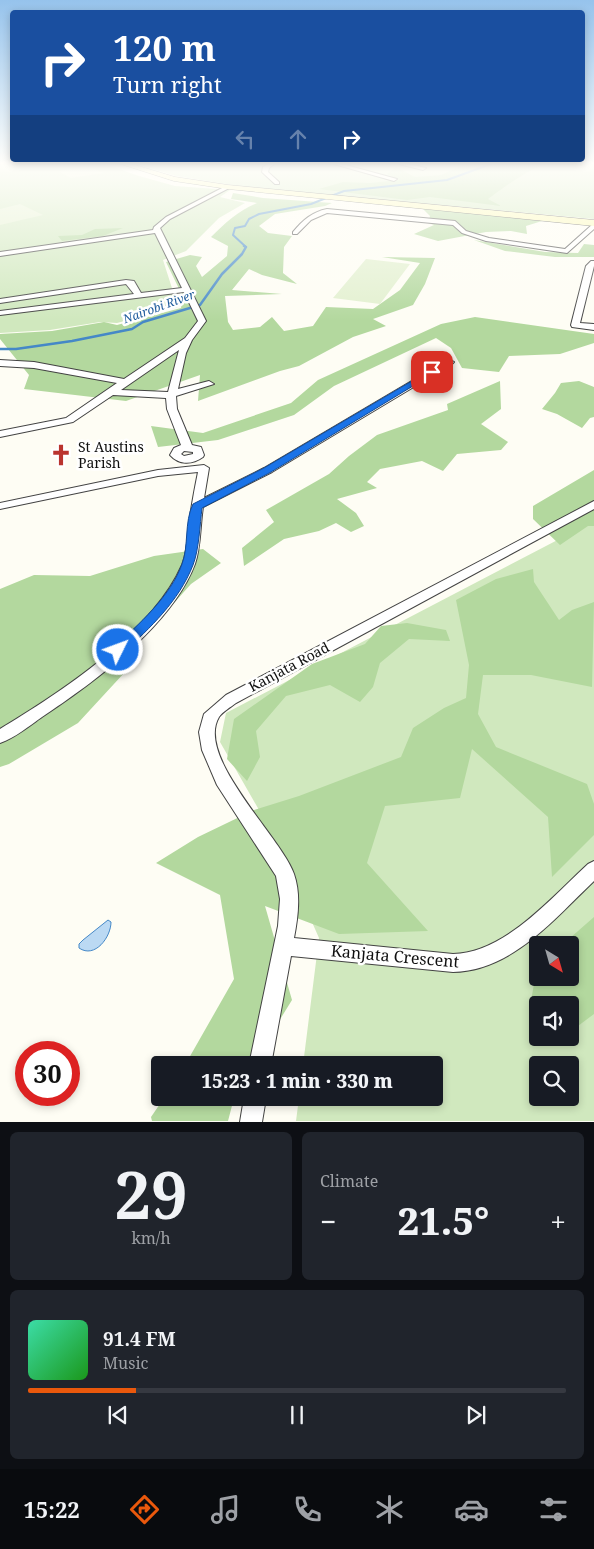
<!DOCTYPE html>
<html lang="en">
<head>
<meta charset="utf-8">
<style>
	body { margin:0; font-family:"Noto Serif",serif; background:#20242c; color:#f1f3f6; height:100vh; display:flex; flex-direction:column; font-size:19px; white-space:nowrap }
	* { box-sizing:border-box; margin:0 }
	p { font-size:16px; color:#9ea1a6 }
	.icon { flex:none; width:28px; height:28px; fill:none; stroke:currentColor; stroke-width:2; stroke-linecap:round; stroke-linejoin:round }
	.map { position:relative; height:1122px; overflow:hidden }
	.drawer { display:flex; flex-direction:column; gap:10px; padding:10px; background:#0d0f14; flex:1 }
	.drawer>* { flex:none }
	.hud { position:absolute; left:10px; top:10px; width:575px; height:152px; border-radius:5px; box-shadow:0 2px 8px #0003; background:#1a4fa0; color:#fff; overflow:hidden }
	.needle { width:32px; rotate:143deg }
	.tools { position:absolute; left:529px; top:936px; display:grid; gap:10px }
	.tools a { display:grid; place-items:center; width:50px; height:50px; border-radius:5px; background:#171b24; box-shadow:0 2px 8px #0003; font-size:25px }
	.speed { position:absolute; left:15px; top:1041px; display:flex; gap:10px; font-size:25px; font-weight:700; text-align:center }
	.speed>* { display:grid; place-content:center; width:65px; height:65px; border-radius:50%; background:#171b24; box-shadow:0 2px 8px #0003; line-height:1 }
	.speed .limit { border:8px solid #d22; background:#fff; color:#111 }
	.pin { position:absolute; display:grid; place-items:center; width:42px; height:42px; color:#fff; margin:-21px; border-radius:10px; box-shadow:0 2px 8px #0006 }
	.me { position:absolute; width:55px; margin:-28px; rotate:48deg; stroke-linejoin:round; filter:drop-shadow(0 0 4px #0008) }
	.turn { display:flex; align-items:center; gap:18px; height:105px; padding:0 20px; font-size:22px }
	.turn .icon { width:65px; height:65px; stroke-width:2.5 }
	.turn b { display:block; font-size:35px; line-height:42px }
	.lanes { display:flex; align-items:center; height:48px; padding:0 20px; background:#0003; justify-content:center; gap:25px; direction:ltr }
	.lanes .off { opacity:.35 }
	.big { font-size:38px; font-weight:800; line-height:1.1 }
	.drawer .widget { flex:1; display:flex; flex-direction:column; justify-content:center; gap:8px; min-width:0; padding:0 18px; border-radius:8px; background:#20242c }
	.drawer .dial { align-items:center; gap:0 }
	.dial b { font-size:65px; line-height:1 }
	.song { display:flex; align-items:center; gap:15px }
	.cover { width:60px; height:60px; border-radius:8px; background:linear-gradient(135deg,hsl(160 70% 55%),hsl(120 70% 35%)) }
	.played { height:5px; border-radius:2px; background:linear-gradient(90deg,#ea580c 20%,#363941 20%) }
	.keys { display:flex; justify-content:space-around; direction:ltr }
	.heat { display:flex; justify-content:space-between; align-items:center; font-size:28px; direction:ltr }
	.drawer .tiles { flex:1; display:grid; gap:10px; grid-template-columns:1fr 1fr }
	.widget:last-child { grid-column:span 2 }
	.trip { position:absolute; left:151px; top:1056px; width:292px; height:50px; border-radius:5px; background:#171b24; box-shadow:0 2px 8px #0003; font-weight:800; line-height:50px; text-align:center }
	.tab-bar { display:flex; height:80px; justify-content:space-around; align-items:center; background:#090b0e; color:#9ea1a6 }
	.tab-bar .icon { width:35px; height:35px }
	.tab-bar .current { color:#ea580c }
	.tab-bar b { font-size:22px; color:#f1f3f6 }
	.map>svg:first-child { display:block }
	.green { fill:#d0e8be; fill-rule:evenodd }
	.forest { fill:#b3d89e }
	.pitch { fill:#e2f0cf }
	.water { fill:#bbd9f3; stroke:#4588c7 }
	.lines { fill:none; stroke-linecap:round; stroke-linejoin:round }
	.stream-far1 { stroke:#4588c7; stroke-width:2 }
	.stream { stroke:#4588c7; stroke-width:2.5 }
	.minor-casing { stroke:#434343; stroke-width:2 }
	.secondary-casing { stroke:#323232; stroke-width:1 }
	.minor { fill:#fff; fill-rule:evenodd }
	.secondary { fill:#fbf9b2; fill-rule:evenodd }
	.route { fill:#1a73e8; stroke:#114b97 }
	.labels { text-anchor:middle; stroke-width:5; stroke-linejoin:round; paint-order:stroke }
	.far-water-label { font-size:12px; font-style:italic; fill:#1e5b9c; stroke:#fff }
	.poi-label { font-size:14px; fill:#101010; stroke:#fff; text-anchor:start }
	.street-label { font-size:14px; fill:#101010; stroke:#fff }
	.near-street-label { font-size:16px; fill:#101010; stroke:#fff }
</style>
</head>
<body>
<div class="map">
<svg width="594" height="1122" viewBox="0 0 594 1122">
	<rect width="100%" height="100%" fill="#fefdf4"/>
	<!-- green -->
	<path class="green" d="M0,164H105L139,176L175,186L230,190L220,197L245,203L219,218L186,251L163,260L178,307L117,323L100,322L50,330L0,333Z
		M135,164H594V219L245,187L176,176Z
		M594,521V1121H296L299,1098H435V1065H303L319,938L274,836L220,742L226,713ZM538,945H570V978H538ZM538,1005H570V1038H538ZM538,1065H570V1098H538Z"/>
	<!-- forest -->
	<path class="forest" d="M466,164H594C580,167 563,163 548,164C534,165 500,190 488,199L501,206L430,197L407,200L319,189L343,182L370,183L399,180L387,174L396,167L415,177L441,175Z
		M233,193L263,198L332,203L325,206L275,214L259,226L268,233L292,236L284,247L283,273L297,284L262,275L249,269L232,290L282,294L225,296L228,322L233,330L260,327L272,317L284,331L313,326L326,307L373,309L400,290L420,263L382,257L435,258L425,284L413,305L373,319L386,326L353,337L299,366L280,371L198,401L200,375L126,401L24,389L29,375L0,339V334L52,331L104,322L117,325L181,308L183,297L166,262L190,255L202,257L196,266L202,277L227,256L228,246L211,237C226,222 238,211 257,203L231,199Z
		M422,208L542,221L526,226L527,234L511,231L486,232L438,241L414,234L434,225L428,223L430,216Z
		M123,228L103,236L62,241L58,236L82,235L95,229Z
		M474,240L545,252L578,253L584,244L594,245V257H555L505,251Z
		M475,317L594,334V343L560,354L509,356L499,372L462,368L451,348L436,338L334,386L294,415L218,440L158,447L151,426L203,433L291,403L318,380L441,324Z
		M500,381L501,409L481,424L508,442L501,450L457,454L443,471L422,461L380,469L367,482L377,488L337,499L356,513L364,526L351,532L336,523L319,531L284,539L244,566L242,548L274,522L266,510L329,474L349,456L377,435L448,410L447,404Z
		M579,381L594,387V417L590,418L582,428L557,414L542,409L555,393L561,383Z
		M594,470V526H588L560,545L533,519V506Z
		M203,549L221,563L191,584L132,650L125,672L78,723L9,764L0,767V589L34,575L90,576L154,556Z
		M533,569L534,582L559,620L572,610L594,602L592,687L531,675H483L478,714L496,747L587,784L594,804V835L552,877L548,817L472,749L460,798L385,806L367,863L428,931L339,934L265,906L292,1000L252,1065H185L234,979L220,895L156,863L198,837L254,810L299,796L401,757L413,728L444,708L466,698L469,665L456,600L496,579Z
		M407,623L446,630L450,641L409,639L380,663L373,687L360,702L330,685L286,696L256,731L260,757L247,781L227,759L234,719L312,664L365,644L381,626Z
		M594,917V1014L570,1032V1005H538L537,1007L531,1001L537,967L538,978H570V945H562Z
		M164,1098H234L228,1121H152L151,1117Z"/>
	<!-- pitch -->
	<path class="pitch" d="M89,166L103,173L71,178L58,171Z
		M20,204L43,215L0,225V209Z
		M366,259L410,264L380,304L333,298Z"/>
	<!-- water -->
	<path class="water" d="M108,920L111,922C111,937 95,959 79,948V944L83,940Z"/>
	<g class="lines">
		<!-- stream-far1 -->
		<path class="stream-far1" d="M246,247L233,235L235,228L245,226L249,219L259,214L311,204L344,191L447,180L491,164"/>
		<!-- stream -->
		<path class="stream" d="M0,349H16L72,341L132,329L143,322L200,305L222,274L242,254L246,247L244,246"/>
		<!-- minor casing -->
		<g class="minor-casing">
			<path id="minor" d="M268,164H274L269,168L268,172L279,182V184H275L262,172L263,167Z
				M334,164H342L397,179L394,181Z
				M399,164H409L426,168L423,170Z
				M226,186L231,187L170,219L160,228L206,321L192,340L186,353L178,389L209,381L214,384L176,396L177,409L192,445L201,447L204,455L203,457C192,465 179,465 170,455L174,448L181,445L167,409L166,398L113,395L73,422L0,437V431L66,418L117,383L34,368L0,366V360L34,362L124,379L185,338L198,321L184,292L0,315V311L134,294L126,284L0,303V299L126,280L134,281L141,293L182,288L155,233L0,256V252L153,230L154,227L166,217ZM179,350L168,392L121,390ZM184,451L193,452V454L184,456L181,454Z
				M327,209L455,221L466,231L489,238L565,249L594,223V229L567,253L486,241L462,233L453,225L327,213L311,220L297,234H293V232C303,220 312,212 327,209Z
				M591,261H594V266L580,323L594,324V330L572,327L571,325L586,266Z
				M449,359L454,362L452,364L272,472L203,507C200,526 201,547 195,564C172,625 95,682 42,717C29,726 15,738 0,743V729C60,693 153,632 182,565C188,550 188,533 190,517C192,502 195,487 198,472L158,476L0,509V503L158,470L204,465L209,468L204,498L264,468Z
				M594,501V509L236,703C231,707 222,712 219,717C195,757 281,837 294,874C301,894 298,917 294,938L453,954C505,953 552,897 588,864L594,861V881C555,918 512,971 453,972L291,956L271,1065H249L278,926L280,899L276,876L217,785L202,750L199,732L204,714L226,695Z
				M244,1098H266L262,1122H240Z"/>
		</g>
		<!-- secondary casing -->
		<g class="secondary-casing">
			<path id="secondary" d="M121,164H132L175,177L228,185L594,220V226L228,189L174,181Z"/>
		</g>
		<!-- minor -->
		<use href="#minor" class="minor"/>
		<!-- secondary -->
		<use href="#secondary" class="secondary"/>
	</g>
	<!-- sky -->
	<linearGradient id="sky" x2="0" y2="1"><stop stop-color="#96c3ec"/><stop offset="0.51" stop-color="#fffefa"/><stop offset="1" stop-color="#fffefa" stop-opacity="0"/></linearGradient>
	<rect width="594" height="321" fill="url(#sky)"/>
	<!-- route -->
	<path class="route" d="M429,371L436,372L271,472L202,508C200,524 199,550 193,565C179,601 150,628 123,653H114L112,650L114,647C138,625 171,596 182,564C189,546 184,522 193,504L264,468Z"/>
	<!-- icons -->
	<defs>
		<g id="church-bare" transform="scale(1.725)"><path d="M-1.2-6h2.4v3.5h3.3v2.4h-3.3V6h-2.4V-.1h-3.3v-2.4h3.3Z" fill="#ba342e" stroke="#fff" stroke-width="2.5" paint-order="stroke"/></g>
	</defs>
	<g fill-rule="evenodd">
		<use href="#church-bare" x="61" y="455"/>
	</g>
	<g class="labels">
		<!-- far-water labels -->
		<g class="far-water-label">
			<text transform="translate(159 307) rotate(-20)" y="4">Nairobi River</text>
		</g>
		<!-- poi labels -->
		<g class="poi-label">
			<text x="78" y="452">St Austins<tspan x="78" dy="16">Parish</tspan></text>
		</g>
		<!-- street labels -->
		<g class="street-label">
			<text transform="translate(289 667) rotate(-28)" y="5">Kanjata Road</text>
		</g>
		<!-- near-street labels -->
		<g class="near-street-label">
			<text transform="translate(395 956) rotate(5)" y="6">Kanjata Crescent</text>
		</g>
	</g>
</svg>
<div class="tools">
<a><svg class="needle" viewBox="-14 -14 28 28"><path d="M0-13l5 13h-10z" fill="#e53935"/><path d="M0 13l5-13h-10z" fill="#9ea1a6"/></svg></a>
<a><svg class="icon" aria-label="sound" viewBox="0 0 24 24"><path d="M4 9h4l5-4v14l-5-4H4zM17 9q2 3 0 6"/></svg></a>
<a><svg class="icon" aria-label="search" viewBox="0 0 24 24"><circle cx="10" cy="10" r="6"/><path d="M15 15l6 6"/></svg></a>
</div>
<div class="speed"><div class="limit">30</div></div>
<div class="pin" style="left:432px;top:372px;background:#d93025"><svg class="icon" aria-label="arrive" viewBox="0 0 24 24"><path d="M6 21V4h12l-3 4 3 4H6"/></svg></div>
<svg class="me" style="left:118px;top:650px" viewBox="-20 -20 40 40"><circle r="17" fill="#1a73e8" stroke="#fff" stroke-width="3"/><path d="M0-11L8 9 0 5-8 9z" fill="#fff"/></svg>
<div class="trip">15:23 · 1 min · 330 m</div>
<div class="hud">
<div class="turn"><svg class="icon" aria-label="right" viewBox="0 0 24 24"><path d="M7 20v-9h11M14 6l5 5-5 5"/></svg><div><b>120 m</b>Turn right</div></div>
<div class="lanes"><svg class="icon off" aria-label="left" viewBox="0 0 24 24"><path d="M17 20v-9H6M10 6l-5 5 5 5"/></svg><svg class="icon off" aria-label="ahead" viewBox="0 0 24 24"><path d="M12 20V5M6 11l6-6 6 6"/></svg><svg class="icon" aria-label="right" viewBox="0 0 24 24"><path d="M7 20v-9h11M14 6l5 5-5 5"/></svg></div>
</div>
</div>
<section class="drawer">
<div class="tiles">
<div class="widget dial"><b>29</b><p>km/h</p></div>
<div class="widget"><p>Climate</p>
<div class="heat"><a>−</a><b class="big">21.5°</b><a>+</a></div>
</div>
<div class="widget">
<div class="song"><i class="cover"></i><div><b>91.4 FM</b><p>Music</p></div></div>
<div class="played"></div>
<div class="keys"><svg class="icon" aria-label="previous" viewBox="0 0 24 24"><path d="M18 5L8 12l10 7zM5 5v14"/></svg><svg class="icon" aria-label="pause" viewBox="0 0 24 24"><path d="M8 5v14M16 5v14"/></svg><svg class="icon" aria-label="next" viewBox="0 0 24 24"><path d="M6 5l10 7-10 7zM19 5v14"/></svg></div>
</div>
</div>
</section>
<nav class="tab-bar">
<b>15:22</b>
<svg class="icon current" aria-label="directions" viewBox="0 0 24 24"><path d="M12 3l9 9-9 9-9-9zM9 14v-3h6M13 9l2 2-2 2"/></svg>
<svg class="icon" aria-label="music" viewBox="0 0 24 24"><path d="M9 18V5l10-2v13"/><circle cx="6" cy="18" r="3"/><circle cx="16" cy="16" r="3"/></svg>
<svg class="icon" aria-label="phone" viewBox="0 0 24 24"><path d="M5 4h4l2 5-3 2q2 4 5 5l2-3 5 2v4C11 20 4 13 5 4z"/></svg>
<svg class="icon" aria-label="climate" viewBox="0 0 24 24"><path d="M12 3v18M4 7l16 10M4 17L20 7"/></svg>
<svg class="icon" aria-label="car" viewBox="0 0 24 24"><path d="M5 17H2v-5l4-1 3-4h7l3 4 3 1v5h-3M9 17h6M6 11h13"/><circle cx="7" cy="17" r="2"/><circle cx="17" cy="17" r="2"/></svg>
<svg class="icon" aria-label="filters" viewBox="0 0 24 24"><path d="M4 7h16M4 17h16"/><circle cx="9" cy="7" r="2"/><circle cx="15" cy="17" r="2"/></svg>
</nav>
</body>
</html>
